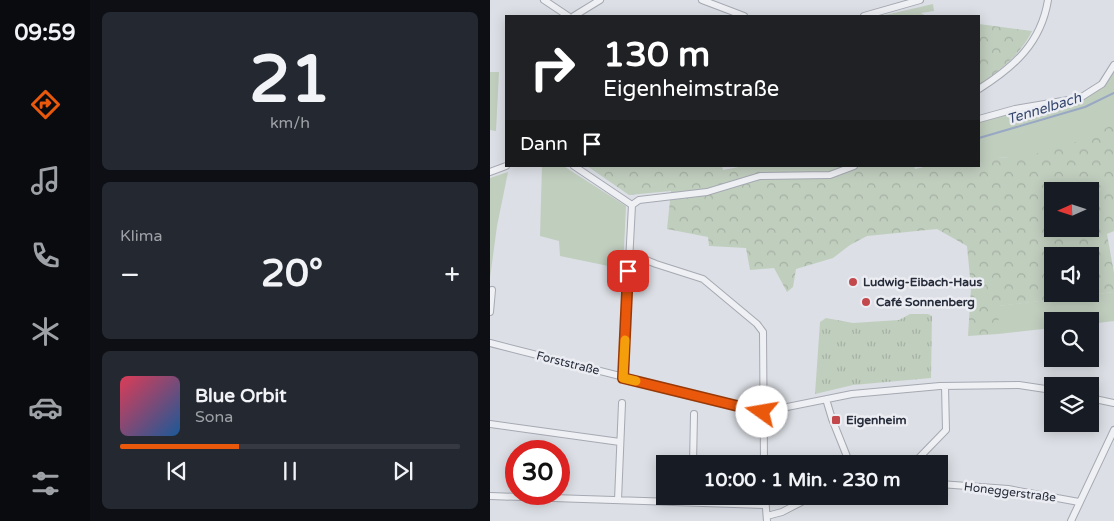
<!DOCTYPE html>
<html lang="de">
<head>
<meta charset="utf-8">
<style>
	body { margin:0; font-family:"Varela Round",sans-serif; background:#242831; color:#f1f3f6; height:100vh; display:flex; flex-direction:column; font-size:19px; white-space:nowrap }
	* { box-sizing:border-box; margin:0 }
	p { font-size:16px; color:#9ea1a6 }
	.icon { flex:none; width:28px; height:28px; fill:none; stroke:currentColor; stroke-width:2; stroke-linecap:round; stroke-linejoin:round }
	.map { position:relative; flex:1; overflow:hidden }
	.drawer { display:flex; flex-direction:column; gap:12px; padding:12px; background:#0d0f14; width:400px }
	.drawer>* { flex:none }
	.guide { position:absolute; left:15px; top:15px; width:475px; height:152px; border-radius:0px; box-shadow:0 2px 12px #0003; background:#202124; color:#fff; overflow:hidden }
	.needle { width:32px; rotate:267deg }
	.buttons { position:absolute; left:554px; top:182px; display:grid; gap:10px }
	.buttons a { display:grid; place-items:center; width:55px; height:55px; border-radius:0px; background:#171b24; box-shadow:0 2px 12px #0003; font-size:25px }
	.speed { position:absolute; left:15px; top:440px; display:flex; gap:10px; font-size:25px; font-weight:700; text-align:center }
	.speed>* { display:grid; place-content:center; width:65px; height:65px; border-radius:50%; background:#171b24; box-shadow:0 2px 12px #0003; line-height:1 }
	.speed .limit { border:8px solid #d22; background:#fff; color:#111 }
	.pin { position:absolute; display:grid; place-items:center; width:42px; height:42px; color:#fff; margin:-21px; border-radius:10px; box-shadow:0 2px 8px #0006 }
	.me { position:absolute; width:55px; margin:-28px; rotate:283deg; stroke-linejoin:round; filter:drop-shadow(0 0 4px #0008) }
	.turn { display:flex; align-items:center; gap:18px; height:105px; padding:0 15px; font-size:22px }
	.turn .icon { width:65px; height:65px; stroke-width:2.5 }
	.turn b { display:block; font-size:35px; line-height:42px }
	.then { display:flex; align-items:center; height:48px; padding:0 15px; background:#0003; gap:10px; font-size:19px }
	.big { font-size:38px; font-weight:800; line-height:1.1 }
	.drawer .tile { flex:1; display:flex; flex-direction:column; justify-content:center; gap:8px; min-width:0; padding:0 18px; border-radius:8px; background:#242831 }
	.drawer .dial { align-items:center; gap:0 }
	.dial b { font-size:65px; line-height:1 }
	.song { display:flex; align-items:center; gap:15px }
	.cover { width:60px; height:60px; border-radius:8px; background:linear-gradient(135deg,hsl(350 70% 55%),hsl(210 70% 35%)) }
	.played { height:5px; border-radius:2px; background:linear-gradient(90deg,#ea580c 35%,#363941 35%) }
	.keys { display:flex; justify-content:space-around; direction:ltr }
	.heat { display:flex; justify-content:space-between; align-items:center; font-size:28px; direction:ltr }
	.trip { position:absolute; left:166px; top:455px; width:292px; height:50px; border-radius:0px; background:#171b24; box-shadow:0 2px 12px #0003; font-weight:800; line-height:50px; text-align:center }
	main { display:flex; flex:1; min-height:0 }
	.dock { display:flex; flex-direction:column; width:90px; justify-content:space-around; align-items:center; background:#090b0e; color:#9ea1a6 }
	.dock .icon { width:35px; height:35px }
	.dock .on { color:#ea580c }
	.dock b { font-size:22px; color:#f1f3f6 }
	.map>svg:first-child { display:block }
	.green { fill:#c0cebe }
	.forest { fill:url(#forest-crowns); fill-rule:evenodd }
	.park { fill:url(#park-tufts) }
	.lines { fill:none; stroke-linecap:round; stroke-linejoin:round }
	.stream { stroke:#99a8c3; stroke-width:2 }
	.street-casing { stroke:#a6a9b2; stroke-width:8 }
	.street { stroke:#eef0f4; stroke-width:6 }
	.route-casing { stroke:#983908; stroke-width:12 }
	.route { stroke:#ea580c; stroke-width:9 }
	.slow { stroke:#f59e0b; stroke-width:9 }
	.poi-dot { fill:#c3484c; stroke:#ebedf3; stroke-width:2 }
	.labels { text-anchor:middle; stroke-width:5; stroke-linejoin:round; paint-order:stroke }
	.poi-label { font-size:12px; font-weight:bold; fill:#272c3a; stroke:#ebedf3; text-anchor:start }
	.street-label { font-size:12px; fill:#272c3a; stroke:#ebedf3 }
	.water-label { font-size:14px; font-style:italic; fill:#34466b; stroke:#ebedf3 }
</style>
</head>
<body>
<main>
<nav class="dock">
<b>09:59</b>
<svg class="icon on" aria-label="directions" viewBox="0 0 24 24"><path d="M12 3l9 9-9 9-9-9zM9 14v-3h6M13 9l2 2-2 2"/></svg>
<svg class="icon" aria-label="music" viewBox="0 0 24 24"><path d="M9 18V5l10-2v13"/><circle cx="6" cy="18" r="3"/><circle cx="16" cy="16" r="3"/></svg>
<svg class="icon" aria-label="phone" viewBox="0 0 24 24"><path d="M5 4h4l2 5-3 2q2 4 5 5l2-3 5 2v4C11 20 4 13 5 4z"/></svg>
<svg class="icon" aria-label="climate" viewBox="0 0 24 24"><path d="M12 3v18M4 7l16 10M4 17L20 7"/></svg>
<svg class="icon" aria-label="car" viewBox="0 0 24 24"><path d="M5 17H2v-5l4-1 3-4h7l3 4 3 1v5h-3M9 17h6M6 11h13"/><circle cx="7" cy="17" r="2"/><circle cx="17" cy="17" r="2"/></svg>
<svg class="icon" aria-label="filters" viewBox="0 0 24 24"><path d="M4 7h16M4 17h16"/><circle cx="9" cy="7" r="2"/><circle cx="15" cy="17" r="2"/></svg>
</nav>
<section class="drawer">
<div class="tile dial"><b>21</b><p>km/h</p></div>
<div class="tile"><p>Klima</p>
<div class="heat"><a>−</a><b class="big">20°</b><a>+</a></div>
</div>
<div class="tile">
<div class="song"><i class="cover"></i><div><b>Blue Orbit</b><p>Sona</p></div></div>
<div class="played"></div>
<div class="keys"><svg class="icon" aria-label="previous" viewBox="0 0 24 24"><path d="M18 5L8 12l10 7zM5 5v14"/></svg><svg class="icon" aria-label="pause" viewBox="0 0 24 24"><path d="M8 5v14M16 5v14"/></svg><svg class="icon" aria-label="next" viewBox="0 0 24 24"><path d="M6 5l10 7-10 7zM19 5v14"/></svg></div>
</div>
</section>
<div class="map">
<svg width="624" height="521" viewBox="0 0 624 521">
	<defs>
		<pattern id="forest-crowns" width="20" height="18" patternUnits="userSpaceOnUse" patternTransform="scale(1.25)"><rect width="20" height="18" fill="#c0cebe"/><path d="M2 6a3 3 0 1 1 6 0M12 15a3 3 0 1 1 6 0" fill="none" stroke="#a5b1a4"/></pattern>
		<pattern id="park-tufts" width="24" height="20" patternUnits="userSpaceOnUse" patternTransform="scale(1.25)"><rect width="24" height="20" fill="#c0cebe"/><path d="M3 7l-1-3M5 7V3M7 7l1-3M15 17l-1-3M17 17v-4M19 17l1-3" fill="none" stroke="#a5b1a4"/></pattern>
	</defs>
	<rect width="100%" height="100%" fill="#dcdfe5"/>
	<!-- green -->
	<path class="green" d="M443,4L444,11L431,13L436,16H391Z
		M624,65V128L590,144L529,161L516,157L489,160V119L602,92Z
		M0,72H9L6,131L0,130Z
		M52,166L75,167L136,206L133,269L70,256L69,241L50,236Z
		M18,172L7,226L0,278V178Z
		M624,292V321L600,324V321H562V328L508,334V306Z"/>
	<!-- forest -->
	<path class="forest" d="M489,24L542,31C531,54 510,70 489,85Z
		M624,124V231L617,234L624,273V292L509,306L508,334L478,336L481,288L477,246L447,229L377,236L360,245L343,258L306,269L303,287L297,292L284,268L260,270L256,248L219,246L218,237L177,229L181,191L139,195L97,166H232L233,170L254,166H424L425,169L438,166H489V157C541,160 578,148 624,124ZM562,191H600V229H562ZM562,256H600V294H562Z"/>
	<!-- park -->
	<path class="park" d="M420,314H438L442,316L441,378L363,385L325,394L330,322L336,318L363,323L409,320Z"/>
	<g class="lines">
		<!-- stream -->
		<path class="stream" d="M489,138L595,107L624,93"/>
		<!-- street casing -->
		<g class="street-casing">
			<path id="street" d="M54,0L78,16
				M212,0L254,16
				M84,16L110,0
				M374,16L430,0
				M489,89C524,67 551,43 558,0
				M489,119L525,109L590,98L612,84L624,65
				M84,166L142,205
				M0,172L16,166
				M142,205L149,200L217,192L270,176L340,175L364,166
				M139,253L166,264L213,279L267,324L273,332L274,464
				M0,312L2,290
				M0,343L272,412L362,394L450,386L529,385L562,390
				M133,377L142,205
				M600,398L624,403
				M336,399L342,419L360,464
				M0,424L130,442
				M203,464L204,414
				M423,464L456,430L455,386
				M450,484L518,489L589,502
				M0,496L275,505
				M275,496L277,521
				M128,500L132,403
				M277,516L292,512L323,496
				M581,521L624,430"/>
		</g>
		<!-- street -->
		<use href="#street" class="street"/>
	</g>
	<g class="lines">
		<!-- route casing -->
		<g class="route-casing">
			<path id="route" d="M138,271L133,378L272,412"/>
		</g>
		<!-- route -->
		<use href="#route" class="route"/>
		<!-- slow -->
		<path class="slow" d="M135,340L133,378L146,381"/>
	</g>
	<!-- markers -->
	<g class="poi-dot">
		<circle cx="363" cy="282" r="5"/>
		<circle cx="376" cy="302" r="5"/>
		<rect x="341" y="415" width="10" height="10" rx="2.5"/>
	</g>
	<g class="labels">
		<!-- poi labels -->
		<g class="poi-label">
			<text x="373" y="286">Ludwig-Eibach-Haus</text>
			<text x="386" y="306">Café Sonnenberg</text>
			<text x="356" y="424">Eigenheim</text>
		</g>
		<!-- street labels -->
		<g class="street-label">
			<text transform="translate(78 363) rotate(14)" y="4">Forststraße</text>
			<text transform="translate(520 492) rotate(7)" y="4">Honeggerstraße</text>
		</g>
		<!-- water labels -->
		<g class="water-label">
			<text transform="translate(554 108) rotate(-17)" y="5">Tennelbach</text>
		</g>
	</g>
</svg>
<div class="buttons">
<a><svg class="needle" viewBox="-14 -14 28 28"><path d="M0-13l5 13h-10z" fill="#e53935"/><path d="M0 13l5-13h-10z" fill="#9ea1a6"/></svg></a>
<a><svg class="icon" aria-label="sound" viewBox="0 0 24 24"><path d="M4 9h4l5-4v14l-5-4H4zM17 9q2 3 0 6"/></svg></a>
<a><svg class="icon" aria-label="search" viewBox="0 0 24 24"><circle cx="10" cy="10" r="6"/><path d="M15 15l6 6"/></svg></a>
<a><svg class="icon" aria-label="layers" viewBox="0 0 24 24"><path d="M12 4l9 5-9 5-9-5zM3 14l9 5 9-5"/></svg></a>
</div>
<div class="speed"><div class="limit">30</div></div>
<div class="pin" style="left:138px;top:271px;background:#d93025"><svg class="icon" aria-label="arrive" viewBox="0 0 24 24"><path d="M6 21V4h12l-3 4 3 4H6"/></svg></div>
<svg class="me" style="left:272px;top:412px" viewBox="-20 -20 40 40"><circle r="19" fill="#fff"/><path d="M0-13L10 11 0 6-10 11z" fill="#ea580c"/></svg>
<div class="trip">10:00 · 1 Min. · 230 m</div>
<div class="guide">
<div class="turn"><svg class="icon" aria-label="right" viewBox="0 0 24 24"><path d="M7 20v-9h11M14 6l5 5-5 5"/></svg><div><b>130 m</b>Eigenheimstraße</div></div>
<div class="then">Dann<svg class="icon" aria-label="arrive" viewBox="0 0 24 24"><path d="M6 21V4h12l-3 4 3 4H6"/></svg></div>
</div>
</div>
</main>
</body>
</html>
